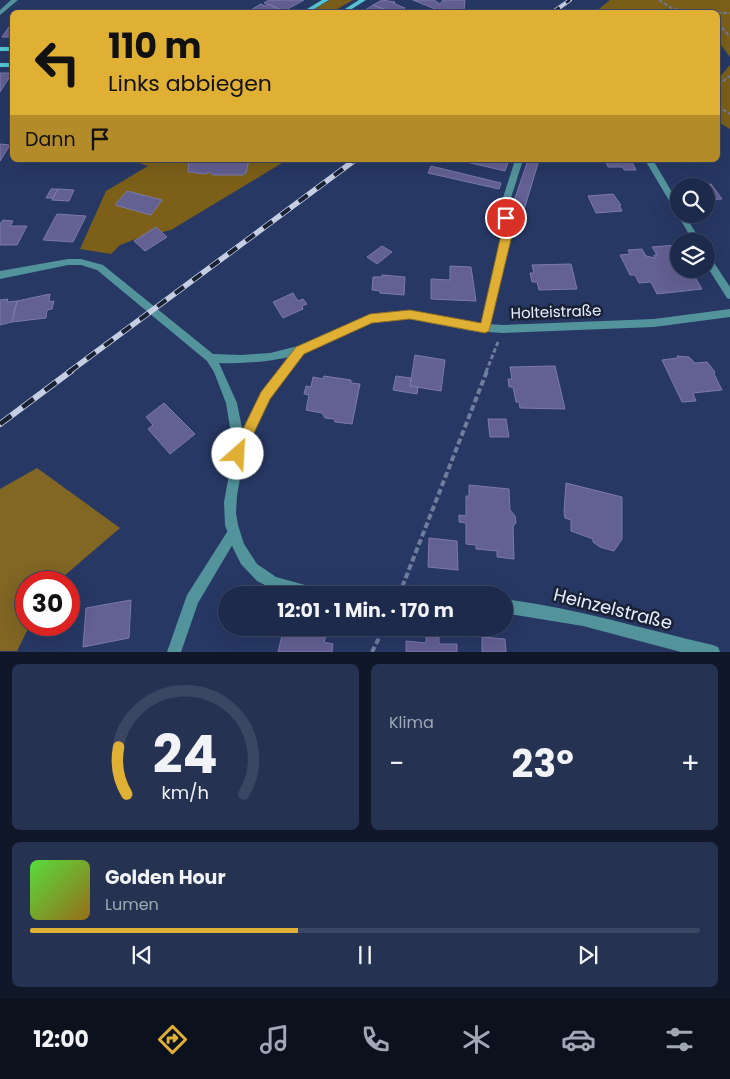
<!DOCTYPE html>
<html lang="de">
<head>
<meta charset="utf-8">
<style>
	body { margin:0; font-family:Poppins,sans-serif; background:#253252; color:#f1f3f6; height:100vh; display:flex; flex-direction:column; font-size:19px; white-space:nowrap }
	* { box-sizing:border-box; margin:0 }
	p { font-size:16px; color:#a0a7b5 }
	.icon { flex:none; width:28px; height:28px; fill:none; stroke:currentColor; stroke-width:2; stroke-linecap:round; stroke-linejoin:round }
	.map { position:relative; height:652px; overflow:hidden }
	.drawer { display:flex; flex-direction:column; gap:12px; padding:12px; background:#101729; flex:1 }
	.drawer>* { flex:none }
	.banner { position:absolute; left:10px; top:10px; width:710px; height:152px; border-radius:8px; box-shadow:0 5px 20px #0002,0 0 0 1px #3b4663; background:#e0b034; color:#111; overflow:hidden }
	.fabs { position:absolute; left:670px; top:178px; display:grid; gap:10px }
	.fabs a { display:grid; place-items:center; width:45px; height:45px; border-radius:50%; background:#1d2a4b; box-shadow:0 5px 20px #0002,0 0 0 1px #3b4663; font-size:25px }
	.speed { position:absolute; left:15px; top:571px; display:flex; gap:10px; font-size:25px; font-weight:700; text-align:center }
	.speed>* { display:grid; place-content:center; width:65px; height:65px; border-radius:50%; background:#1d2a4b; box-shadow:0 5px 20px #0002,0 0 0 1px #3b4663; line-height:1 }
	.speed .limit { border:8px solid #d22; background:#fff; color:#111 }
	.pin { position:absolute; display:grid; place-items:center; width:42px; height:42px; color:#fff; margin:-21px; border:2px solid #fff; border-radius:50%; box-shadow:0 1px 5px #0007 }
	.me { position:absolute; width:55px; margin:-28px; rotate:26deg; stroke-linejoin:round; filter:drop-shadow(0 0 4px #0008) }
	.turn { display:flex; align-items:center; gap:18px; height:105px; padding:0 15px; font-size:22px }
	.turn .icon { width:65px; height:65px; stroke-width:2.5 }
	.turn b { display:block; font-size:35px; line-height:42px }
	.then { display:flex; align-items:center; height:48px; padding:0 15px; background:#0003; gap:10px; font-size:19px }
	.big { font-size:38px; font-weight:700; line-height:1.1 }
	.drawer .widget { flex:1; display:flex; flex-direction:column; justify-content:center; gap:8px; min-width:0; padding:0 18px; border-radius:8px; background:#253252 }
	.drawer .dial { align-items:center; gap:0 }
	.dial svg { height:130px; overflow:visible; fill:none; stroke:#3b4663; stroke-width:7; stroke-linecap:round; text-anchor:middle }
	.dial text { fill:#f1f3f6; stroke:none }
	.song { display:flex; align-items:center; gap:15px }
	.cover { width:60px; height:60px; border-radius:8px; background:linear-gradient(135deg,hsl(110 70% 55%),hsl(40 70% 35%)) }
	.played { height:5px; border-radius:2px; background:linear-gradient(90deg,#e0b034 40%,#3b4663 40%) }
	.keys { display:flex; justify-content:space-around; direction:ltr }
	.heat { display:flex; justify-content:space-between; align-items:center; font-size:28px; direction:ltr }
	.drawer .tiles { flex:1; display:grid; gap:12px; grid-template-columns:1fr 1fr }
	.widget:last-child { grid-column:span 2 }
	.trip { position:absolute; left:218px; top:586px; width:295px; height:50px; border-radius:25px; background:#1d2a4b; box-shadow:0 5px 20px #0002,0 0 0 1px #3b4663; font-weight:700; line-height:50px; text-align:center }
	.menu { display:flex; height:80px; justify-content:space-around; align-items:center; background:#0c111e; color:#a0a7b5 }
	.menu .icon { width:35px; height:35px }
	.menu .current { color:#e0b034 }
	.menu b { font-size:22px; color:#f1f3f6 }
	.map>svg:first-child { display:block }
	.green { fill:#7c6019 }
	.forest { fill:#816624 }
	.building { fill:#636092; stroke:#7c79ae }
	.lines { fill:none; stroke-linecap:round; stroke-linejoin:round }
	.path-far2 { stroke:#6f7c9e; stroke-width:2; stroke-dasharray:4 2; stroke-linecap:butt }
	.path-far1 { stroke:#6f7c9e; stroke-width:3; stroke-dasharray:4.5 2.5; stroke-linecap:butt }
	.path { stroke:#6f7c9e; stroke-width:4; stroke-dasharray:6 3; stroke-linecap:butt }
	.lane { fill:#53949c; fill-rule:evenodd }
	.street { fill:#53949c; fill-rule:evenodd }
	.secondary { fill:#57c6d3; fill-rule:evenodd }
	.rail-far2-casing { stroke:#c6cee4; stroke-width:4 }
	.rail-far1-casing { stroke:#c6cee4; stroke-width:5.5 }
	.rail-casing { stroke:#c6cee4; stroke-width:6 }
	.rail-far2 { stroke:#192135; stroke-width:2.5; stroke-dasharray:8; stroke-linecap:butt }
	.rail-far1 { stroke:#192135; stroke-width:4; stroke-dasharray:11; stroke-linecap:butt }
	.rail { stroke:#192135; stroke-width:4.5; stroke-dasharray:14; stroke-linecap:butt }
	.route { fill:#e0b034; stroke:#927222 }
	.labels { text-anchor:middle; stroke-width:5; stroke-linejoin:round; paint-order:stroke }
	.street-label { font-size:15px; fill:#e7eeff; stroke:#192135 }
	.near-street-label { font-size:18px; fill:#e7eeff; stroke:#192135 }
</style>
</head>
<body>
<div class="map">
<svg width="730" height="652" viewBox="0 0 730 652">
	<rect width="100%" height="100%" fill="#273864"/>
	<!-- green -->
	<path class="green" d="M330,0H353L332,12H309Z
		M610,0H730V57L718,41V12H595Z
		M730,65V129L718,122V79Z
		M130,160H287L171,230L141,237L120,245L111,254L80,249L106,191L148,166Z"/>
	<!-- forest -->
	<path class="forest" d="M37,468L120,528L57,582H26V625H30L17,651H0V489Z"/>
	<!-- building -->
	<path class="building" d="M269,0H304L284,11L264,3Z
		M382,0L395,2L393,3L405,8L401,11L405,12H392L373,5Z
		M413,0H434L440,4L443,0H465L464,11L450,9V11H440Z
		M261,4L265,6L268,4L284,11L247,12Z
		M373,5L392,12H362Z
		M9,27H12V37H2Z
		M0,73H12L0,92Z
		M0,144L10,145L0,161Z
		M189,160H249L246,173L243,175H213L209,172L205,174L188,172Z
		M458,160H509L505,171Z
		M528,160H539L524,210L512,207Z
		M605,160H631L636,170H624L623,167H608Z
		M431,166L501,183L499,189L428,173Z
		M711,184L722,199L706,200V186H684Z
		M51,189H58L53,198H46Z
		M58,189L74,190L69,201L52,200Z
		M127,191L162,200L151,215L115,205Z
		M613,194L621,205H619L622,211L596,213L588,196Z
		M57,214L86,216L73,242L43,240Z
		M3,220L13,221L10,226H27L17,245H0V224Z
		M156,227L167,237L145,251L134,241Z
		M676,245L679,250V269H690L702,289L657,294L651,282L639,283L635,275H630L620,255L630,254L628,250L642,249L646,256L655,258L654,255H657L652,247Z
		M382,246L392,252L377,264L367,257Z
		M571,264L577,289L539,290L537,282H532L530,273H534L532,265Z
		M450,266L471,267L476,301L431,299V279L450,280Z
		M382,275L405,277L404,295L380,293V291L372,290L373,277H382Z
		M293,293L298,301L303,299L307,304L302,306L303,309L283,318L273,302Z
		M50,294L49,302L54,301L52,309L47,310L46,318L12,322L17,301Z
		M8,299L7,302L17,301L12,322L0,325V300Z
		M415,355L445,360L441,391L410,386Z
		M677,356L689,357L695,363L707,362L715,372L714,374L722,390L693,393L696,401L682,402L662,360L678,358Z
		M555,366L565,409L520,408L519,402H516L513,387H509L508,379H512L510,367Z
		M324,376L351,380V383L360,384L352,424L335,422L334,419L325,418L322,413L306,410L309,395L304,394L306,386L311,387L313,377L323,379Z
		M396,376L411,378L410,386L418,387L417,394L393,390Z
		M164,403L195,434L170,454L148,429L153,425L146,417Z
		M488,419H506L509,437H490Z
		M566,483L622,497V539L614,551L600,547L593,542V539L571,531V520L565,518L564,512Z
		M469,485L509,489L510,510L515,516L516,523L513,526L514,559L497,557V551L476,549V545L466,544V523L459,522V515L466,516V496H469Z
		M429,538L457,541L458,570L428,567Z
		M131,600L129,638L83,647L86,608Z
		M284,628L326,636L324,642L333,644L332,652H278Z
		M426,636L439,637V644H457V652H406V641L426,643Z
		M482,637L505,639L506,652H482Z"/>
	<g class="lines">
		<!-- path-far2 -->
		<path class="path-far2" d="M659,0L673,9L699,12
			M699,12L730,13
			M718,23L730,37
			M718,85L730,76
			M718,106L730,114"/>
		<!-- path-far1 -->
		<path class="path-far1" d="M486,372L498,342"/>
		<!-- path -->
		<path class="path" d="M399,595L487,371
			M372,652L384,628"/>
		<!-- lane -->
		<path class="lane" d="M515,160H523L510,201L511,235L490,328L489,331H481L480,328L503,235L502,201Z
			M233,527L237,529L239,533L237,537L198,603L181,652H167L187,595L229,529Z"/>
		<!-- street -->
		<path class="street" d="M11,0H18L0,15V10Z
			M645,160H653L679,204V214H684L701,241H693Z
			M706,254L709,255L730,287V299L727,298L706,265Z
			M68,259H81L103,265L213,354L241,355L270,353L298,346L370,315L410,311L472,323L503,325L654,319L730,309V317L654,327L503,333L472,331L410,319L371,323L304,353L270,399L244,455L237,496L236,513L238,525L244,544L257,564L276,577L316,588L321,590L323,595H291L277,591L257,581L241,564L233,548L225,525L224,502L232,458V439L226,403L214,372L207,361L97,270L81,265H68L0,279V271ZM289,357L262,393L243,433L237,403L219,363C243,364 266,362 289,357Z
			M504,599C575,608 643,629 713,645L718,647L720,652H681L583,626L504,613Z"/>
		<!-- secondary -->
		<path class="secondary" d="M322,0H329L309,12H302Z
			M359,0H366L347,12H340Z
			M0,47H12V51H0Z
			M0,63H12V67H0Z"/>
		<!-- rail-far2 casing -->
		<g class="rail-far2-casing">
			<path id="rail-far2" d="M553,12L570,0"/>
		</g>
		<!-- rail-far1 casing -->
		<g class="rail-far1-casing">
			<path id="rail-far1" d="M69,372L355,160"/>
		</g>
		<!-- rail casing -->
		<g class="rail-casing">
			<path id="rail" d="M0,424L71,371"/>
		</g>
		<!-- rail-far2 -->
		<use href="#rail-far2" class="rail-far2"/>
		<!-- rail-far1 -->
		<use href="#rail-far1" class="rail-far1"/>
		<!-- rail -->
		<use href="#rail" class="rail"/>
	</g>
	<!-- route -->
	<path class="route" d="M506,214L511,218L512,235L489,331L485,333L410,319L372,323L304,354L270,399L242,458L238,460L233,458L231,454L261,392L296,347L370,314L410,310L481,323L501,235V218Z"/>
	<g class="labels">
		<!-- street labels -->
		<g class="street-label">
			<text transform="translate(556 312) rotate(-2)" y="5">Holteistraße</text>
		</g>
		<!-- near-street labels -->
		<g class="near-street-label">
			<text transform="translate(613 609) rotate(14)" y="6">Heinzelstraße</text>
		</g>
	</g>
</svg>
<div class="fabs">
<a><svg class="icon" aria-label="search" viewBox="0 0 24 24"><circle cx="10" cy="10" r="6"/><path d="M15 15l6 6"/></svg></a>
<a><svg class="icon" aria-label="layers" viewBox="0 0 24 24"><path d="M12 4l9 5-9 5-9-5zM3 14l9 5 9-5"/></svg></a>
</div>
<div class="speed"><div class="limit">30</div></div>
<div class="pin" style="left:506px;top:218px;background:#d93025"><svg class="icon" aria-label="arrive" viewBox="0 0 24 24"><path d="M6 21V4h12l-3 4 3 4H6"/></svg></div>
<svg class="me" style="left:238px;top:454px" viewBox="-20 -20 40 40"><circle r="19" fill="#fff"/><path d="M0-13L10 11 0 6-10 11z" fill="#e0b034"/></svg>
<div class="trip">12:01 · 1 Min. · 170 m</div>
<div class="banner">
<div class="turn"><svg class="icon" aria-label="left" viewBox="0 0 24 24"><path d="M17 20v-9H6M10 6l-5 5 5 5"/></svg><div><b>110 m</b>Links abbiegen</div></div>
<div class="then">Dann<svg class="icon" aria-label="arrive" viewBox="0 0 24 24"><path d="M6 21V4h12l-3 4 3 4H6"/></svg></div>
</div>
</div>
<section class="drawer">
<div class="tiles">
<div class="widget dial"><svg viewBox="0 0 100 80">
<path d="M14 69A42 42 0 1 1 86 69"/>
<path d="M14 69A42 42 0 0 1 9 40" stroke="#e0b034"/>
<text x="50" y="56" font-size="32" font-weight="700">24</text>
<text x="50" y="72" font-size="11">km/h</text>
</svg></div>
<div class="widget"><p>Klima</p>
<div class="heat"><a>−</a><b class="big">23°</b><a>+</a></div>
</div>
<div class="widget">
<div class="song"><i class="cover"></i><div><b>Golden Hour</b><p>Lumen</p></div></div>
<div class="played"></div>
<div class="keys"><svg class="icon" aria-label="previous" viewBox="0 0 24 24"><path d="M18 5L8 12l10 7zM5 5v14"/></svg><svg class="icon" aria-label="pause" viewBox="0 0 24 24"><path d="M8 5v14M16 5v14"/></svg><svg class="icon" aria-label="next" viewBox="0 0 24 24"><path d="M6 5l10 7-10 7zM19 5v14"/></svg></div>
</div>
</div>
</section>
<nav class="menu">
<b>12:00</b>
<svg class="icon current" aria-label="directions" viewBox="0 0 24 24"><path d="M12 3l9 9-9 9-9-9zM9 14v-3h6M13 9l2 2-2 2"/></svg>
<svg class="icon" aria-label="music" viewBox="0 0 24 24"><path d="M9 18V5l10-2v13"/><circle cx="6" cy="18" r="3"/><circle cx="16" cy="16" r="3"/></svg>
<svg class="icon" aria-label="phone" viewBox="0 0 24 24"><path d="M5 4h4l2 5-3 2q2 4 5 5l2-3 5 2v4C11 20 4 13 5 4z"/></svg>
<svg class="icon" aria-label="climate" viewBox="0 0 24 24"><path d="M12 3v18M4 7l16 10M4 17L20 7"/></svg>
<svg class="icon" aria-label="car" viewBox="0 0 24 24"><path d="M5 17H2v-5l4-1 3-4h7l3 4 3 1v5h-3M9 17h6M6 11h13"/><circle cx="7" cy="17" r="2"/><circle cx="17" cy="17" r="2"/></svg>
<svg class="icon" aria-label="filters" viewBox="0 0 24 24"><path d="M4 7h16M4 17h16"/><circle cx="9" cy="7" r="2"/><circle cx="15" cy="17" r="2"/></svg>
</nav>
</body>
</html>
